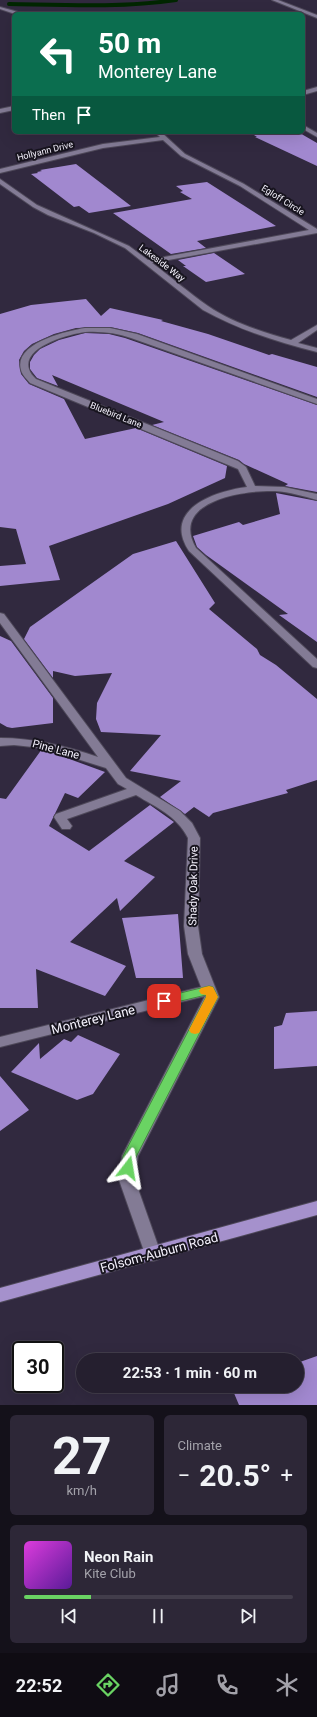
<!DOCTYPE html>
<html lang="en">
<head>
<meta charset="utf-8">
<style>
	body { margin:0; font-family:Roboto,sans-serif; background:#2d2737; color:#f1f3f6; height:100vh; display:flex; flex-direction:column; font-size:15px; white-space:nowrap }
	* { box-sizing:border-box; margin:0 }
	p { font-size:13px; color:#a3a2aa }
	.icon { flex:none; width:22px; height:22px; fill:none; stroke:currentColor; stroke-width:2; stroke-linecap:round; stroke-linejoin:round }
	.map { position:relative; height:1405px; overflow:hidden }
	.sheet { display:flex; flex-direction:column; gap:10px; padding:10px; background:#14111a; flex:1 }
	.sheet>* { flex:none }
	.banner { position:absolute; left:12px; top:12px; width:293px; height:122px; border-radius:6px; box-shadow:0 4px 16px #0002,0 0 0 1px #423d4b; background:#0b6e4f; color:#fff; overflow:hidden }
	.speed { position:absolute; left:12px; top:1341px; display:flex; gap:8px; font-size:20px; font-weight:700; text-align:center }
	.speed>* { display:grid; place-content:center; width:52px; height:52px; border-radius:50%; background:#251f2f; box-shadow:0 4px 16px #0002,0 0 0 1px #423d4b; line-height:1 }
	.speed .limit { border:2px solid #111; border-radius:6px; background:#fff; color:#111 }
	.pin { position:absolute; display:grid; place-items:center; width:34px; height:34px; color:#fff; margin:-17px; border-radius:8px; box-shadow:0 2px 6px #0006 }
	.me { position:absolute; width:44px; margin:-22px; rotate:14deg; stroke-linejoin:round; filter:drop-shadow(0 0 3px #0008) }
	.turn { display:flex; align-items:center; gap:14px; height:84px; padding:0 20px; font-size:18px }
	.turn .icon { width:52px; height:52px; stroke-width:2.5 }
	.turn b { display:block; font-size:28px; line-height:34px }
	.then { display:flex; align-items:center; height:38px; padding:0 20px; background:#0003; gap:8px; font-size:15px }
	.big { font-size:30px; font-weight:700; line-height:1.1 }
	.sheet .card { flex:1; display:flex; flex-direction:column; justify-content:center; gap:6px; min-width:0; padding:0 14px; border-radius:6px; background:#2d2737 }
	.sheet .dial { align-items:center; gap:0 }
	.dial b { font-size:52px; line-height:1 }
	.song { display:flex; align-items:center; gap:12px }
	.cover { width:48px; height:48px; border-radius:6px; background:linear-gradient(135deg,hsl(300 70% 55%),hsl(270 70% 35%)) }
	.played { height:4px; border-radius:2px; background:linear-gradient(90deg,#6ad363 25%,#423d4b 25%) }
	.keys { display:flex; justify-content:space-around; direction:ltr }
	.heat { display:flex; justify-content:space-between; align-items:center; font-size:22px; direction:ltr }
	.sheet .tiles { flex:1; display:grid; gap:10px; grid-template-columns:1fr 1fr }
	.card:last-child { grid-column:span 2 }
	.trip { position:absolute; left:76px; top:1353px; width:228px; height:40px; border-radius:20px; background:#251f2f; box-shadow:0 4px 16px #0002,0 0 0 1px #423d4b; font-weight:700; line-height:40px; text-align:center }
	.tabs { display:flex; height:64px; justify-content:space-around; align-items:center; background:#0f0c13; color:#a3a2aa }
	.tabs .icon { width:28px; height:28px }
	.tabs .current { color:#6ad363 }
	.tabs b { font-size:18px; color:#f1f3f6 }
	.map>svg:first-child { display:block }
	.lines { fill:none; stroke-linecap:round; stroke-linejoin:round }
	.stream { stroke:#002600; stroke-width:4 }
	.building { fill:#a188cf }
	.minor-casing { stroke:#4e4859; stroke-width:2 }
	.primary-casing { stroke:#4e4859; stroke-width:2 }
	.minor { fill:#837b95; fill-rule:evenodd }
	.primary { fill:#a591cc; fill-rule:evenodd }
	.route { fill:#6ad363; stroke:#458940 }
	.slow { fill:#f59e0b }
	.labels { text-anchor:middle; stroke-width:4; stroke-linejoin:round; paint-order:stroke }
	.far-street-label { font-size:9px; fill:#f5f2fd; stroke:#17141e }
	.street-label { font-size:11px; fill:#f5f2fd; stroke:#17141e }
	.near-street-label { font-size:13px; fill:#f5f2fd; stroke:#17141e }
</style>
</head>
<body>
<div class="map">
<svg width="317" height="1405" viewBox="0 0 317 1405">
	<rect width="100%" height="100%" fill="#31293f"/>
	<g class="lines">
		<!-- stream -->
		<path class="stream" d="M9,4C64,5 121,8 176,0"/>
	</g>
	<!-- building -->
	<path class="building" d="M269,132H298L317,143V166L255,137H257L254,135Z
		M76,164L131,206L89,213L79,206L74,207L31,174L38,173L37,172L42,171L40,170Z
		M207,182L276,226L197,241L206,248L171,254L113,213L192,199L180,192L183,191L176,186Z
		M214,253L245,274L206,282L183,266H186L178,260Z
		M86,299L101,316L110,308L163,320L161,321L208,334L269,355L272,354L317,367V397L138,333L110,327L76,328L54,334L32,344L24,351L19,360L21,374L29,384L64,399L85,439L136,428L227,466L225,478L168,504L49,546L60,580L0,586V566L26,564L16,529L0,527V314L31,305Z
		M85,333L109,334L125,338L317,405V492L285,486L288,484L244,464L239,460L152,425L164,422L52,375L58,386L37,378L33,373L30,369V362L34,355L40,349L59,340Z
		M276,493L317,501V642L279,615L288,614L206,555L197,547L193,536L239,522L243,525L280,514Z
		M176,541L215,603L209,609L257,649L260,655L276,665L317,699V780L286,790L288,793L213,813L209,817L194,807L185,814L160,797L181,781L130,771L161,735L101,732L96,719L97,703L112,673L75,676L53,671V678L24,639L30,627L133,554Z
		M0,636L11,641L53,698V723L12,728L7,727L0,723Z
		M42,749L105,772L78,798L65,793L49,826L89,851L150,805L174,822L124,861L155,877L120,911L117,898L70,942L126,966L105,996L36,969L38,1008H0V798L6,799Z
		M178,914L183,978H136L122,918Z
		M317,1011V1066L274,1069V1027L282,1025L286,1013Z
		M78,1035L120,1054L93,1094L77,1100L11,1072L39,1043L40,1059L64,1039L71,1042Z
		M0,1076L29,1110L0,1131Z
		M317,1356V1405H239L231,1386H297V1363Z"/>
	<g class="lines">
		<!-- minor casing -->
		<g class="minor-casing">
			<path id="minor" d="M272,0H278L317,15V18Z
				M0,7L22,13V14H15L0,9Z
				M317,87V91L303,95V91Z
				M14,106V110L0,113V109Z
				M303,125L317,133V137L303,129Z
				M155,132H161L185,154L244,184L317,229V233L152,263C171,277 189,293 208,306C233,323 263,332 291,340L317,325V330L298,343L317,348V352C277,342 239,330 203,310L125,248L94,233L48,215L33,207L0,184V179L37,205L129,246L148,260L309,230L240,186L181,156L163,140L103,148L0,173V169L103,144L160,137Z
				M85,328H110L137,334L317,399V404L131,338C117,333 101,331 85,332C69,334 22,347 29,369C30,373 33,376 36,379L238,461L246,467L255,486L284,487L317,494V500C303,496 290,492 275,491C244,490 169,501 196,548L317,659V668L313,667L189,551C162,510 214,491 247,487L238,469L30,383C27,379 22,375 21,370C13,343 67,331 85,328Z
				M0,613L4,614L126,778L180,811L192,823L200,838L198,926L202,954L219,997L138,1156L135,1180L161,1254L159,1259L153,1261L147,1259L145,1254L119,1180L122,1156L205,996L0,1047V1037L201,987L188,954L184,926L188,838C176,815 157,808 136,795L67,819L72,826L70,829H62L54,817L56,814L127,789L118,784L106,768L42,748L14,745L0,746V738C34,738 66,746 98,757L0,623Z"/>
		</g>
		<!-- primary casing -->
		<g class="primary-casing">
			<path id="primary" d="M317,1201V1215L0,1302V1288Z"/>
		</g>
		<!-- minor -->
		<use href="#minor" class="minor"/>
		<!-- primary -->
		<use href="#primary" class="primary"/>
	</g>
	<!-- route -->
	<path class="route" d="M209,986L213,987L218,997L136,1157L133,1172L128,1174L124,1172L122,1168L123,1156L206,997V995L164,1005L160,1004L159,1001L160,998L164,997Z"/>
	<!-- slow -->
	<path class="slow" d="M209,986L213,987L218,997L199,1033L195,1034L191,1033L189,1030L206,997V995L201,994L199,991L201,988Z"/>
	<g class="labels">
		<!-- far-street labels -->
		<g class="far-street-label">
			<text transform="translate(45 151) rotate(-14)" y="3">Hollyann Drive</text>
			<text transform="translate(283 200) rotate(32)" y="3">Egloff Circle</text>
			<text transform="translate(162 263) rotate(37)" y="3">Lakeside Way</text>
			<text transform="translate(116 415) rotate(22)" y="3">Bluebird Lane</text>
		</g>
		<!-- street labels -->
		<g class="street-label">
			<text transform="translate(56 749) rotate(15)" y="4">Pine Lane</text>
			<text transform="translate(193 886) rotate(-89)" y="4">Shady Oak Drive</text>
		</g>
		<!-- near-street labels -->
		<g class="near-street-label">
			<text transform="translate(93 1019) rotate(-14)" y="5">Monterey Lane</text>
			<text transform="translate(159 1252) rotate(-15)" y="5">Folsom-Auburn Road</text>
		</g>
	</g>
</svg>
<div class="speed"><div class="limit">30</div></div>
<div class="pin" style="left:164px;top:1001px;background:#d93025"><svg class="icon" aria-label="arrive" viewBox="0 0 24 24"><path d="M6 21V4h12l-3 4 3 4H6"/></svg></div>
<svg class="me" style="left:128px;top:1168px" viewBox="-20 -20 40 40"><path d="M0-17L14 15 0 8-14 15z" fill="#6ad363" stroke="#fff" stroke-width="4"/></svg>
<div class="trip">22:53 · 1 min · 60 m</div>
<div class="banner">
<div class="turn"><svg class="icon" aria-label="left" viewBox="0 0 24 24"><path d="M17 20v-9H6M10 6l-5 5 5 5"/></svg><div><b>50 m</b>Monterey Lane</div></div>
<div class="then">Then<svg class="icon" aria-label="arrive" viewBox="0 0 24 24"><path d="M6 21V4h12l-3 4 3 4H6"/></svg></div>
</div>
</div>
<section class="sheet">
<div class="tiles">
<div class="card dial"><b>27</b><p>km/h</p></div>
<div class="card"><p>Climate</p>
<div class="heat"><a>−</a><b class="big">20.5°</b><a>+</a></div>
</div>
<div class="card">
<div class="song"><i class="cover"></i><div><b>Neon Rain</b><p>Kite Club</p></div></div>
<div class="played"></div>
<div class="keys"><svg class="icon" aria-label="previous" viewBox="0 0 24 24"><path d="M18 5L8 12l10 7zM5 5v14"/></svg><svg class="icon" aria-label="pause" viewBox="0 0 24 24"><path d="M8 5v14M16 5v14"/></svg><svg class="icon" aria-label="next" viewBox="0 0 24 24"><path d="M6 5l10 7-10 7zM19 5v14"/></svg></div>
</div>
</div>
</section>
<nav class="tabs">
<b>22:52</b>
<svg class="icon current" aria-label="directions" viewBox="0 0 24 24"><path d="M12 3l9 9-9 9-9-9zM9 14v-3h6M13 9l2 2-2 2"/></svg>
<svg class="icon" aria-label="music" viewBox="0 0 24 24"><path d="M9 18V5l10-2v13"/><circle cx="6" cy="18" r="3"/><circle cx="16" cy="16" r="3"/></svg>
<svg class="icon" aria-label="phone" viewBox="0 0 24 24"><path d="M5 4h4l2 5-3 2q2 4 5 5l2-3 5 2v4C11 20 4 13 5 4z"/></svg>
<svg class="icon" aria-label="climate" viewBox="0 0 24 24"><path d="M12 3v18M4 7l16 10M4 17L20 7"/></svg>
</nav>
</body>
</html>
